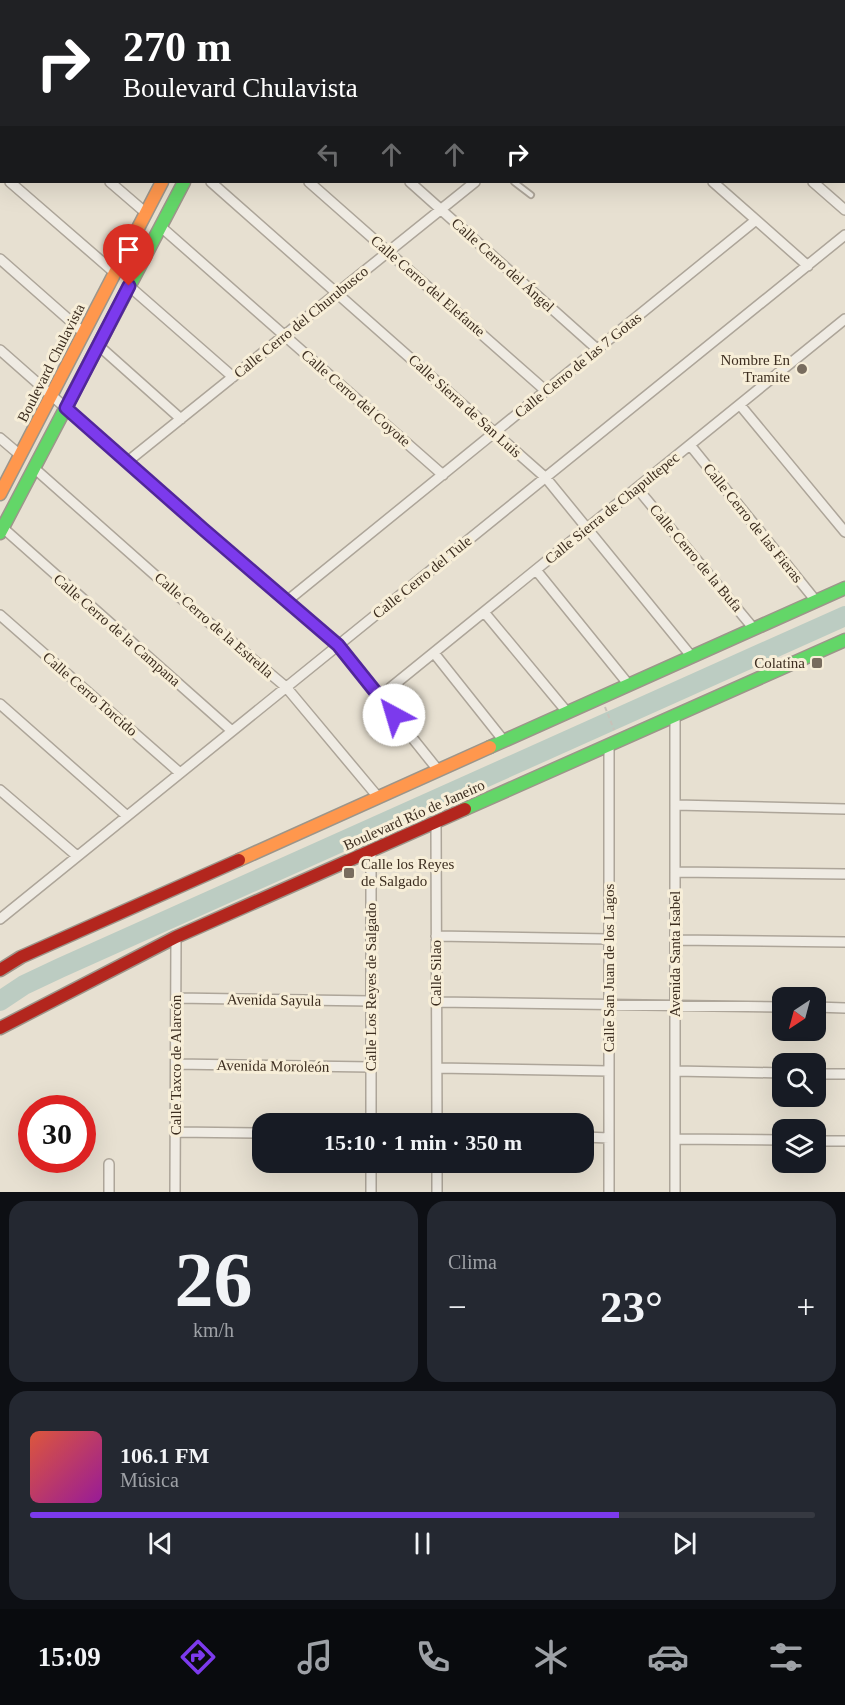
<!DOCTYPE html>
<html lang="es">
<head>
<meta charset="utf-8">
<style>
	body { margin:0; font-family:Georgia,serif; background:#242831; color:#f1f3f6; height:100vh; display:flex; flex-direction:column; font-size:22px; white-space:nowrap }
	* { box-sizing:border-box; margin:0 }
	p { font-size:20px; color:#9ea1a6 }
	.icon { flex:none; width:33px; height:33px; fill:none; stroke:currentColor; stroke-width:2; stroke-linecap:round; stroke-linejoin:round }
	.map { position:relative; height:1192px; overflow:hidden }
	.details { display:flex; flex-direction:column; gap:9px; padding:9px; background:#0d0f14; flex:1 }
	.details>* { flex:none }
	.hud { position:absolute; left:0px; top:0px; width:846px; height:183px; box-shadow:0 6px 24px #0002; background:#202124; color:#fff; overflow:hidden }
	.needle { width:39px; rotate:216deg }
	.controls { position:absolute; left:772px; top:987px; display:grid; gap:12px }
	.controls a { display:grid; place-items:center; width:54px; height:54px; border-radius:12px; background:#171b24; box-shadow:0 6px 24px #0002; font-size:30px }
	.speed { position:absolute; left:18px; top:1095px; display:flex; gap:12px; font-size:30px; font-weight:700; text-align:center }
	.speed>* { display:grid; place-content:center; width:78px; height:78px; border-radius:50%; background:#171b24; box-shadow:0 6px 24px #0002; line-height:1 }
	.speed .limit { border:9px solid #d22; background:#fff; color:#111 }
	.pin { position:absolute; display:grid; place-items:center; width:51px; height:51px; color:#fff; margin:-62px -26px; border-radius:50% 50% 50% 0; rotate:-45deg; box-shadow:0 0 6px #0007 }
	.pin .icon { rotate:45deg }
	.me { position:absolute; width:66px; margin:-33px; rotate:321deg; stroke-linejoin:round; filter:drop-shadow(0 0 4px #0008) }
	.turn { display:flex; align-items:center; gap:21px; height:126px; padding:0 24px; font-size:27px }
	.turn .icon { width:78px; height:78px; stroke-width:2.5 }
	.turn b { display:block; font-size:42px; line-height:51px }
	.lanes { display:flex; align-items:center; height:57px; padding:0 24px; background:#0003; justify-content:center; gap:30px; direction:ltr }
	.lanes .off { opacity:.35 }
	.big { font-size:45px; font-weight:700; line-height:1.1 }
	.details .tile { flex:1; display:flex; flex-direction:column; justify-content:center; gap:9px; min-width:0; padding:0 21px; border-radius:18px; background:#242831 }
	.details .dial { align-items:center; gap:0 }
	.dial b { font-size:78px; line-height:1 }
	.song { display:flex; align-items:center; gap:18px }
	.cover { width:72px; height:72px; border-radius:9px; background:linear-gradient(135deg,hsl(10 70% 55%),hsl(300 70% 35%)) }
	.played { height:6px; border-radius:3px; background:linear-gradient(90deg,#7c3aed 75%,#363941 75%) }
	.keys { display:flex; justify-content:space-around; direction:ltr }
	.heat { display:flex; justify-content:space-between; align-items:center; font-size:33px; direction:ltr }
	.details .tiles { flex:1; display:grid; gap:9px; grid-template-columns:1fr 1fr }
	.tile:last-child { grid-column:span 2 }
	.trip { position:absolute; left:252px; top:1113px; width:342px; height:60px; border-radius:18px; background:#171b24; box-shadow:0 6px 24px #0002; font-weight:700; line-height:60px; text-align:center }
	.tab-bar { display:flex; height:96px; justify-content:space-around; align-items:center; background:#090b0e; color:#9ea1a6 }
	.tab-bar .icon { width:42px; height:42px }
	.tab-bar .current { color:#7c3aed }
	.tab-bar b { font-size:27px; color:#f1f3f6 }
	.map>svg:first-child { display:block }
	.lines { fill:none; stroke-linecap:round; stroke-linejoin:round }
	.stream { stroke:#bcccc2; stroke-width:3 }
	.river { stroke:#bcccc2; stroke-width:20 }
	.lane-casing { stroke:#ada599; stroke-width:8 }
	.street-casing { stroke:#ada599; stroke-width:12 }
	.fast-casing { stroke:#9c958a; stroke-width:15 }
	.slow-casing { stroke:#9c958a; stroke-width:15 }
	.jam-casing { stroke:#9c958a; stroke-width:15 }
	.path { stroke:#c8c2b9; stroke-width:2; stroke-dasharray:4.5 3; stroke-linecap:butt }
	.lane { stroke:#efebe3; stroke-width:4.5 }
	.street { stroke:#efebe3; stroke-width:9 }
	.fast { stroke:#63d668; stroke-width:12 }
	.slow { stroke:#ff974d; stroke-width:12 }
	.jam { stroke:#b3261e; stroke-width:12 }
	.route-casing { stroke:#51269a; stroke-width:15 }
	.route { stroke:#7c3aed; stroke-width:10 }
	.poi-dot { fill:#786c5e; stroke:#f7eed8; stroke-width:2 }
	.labels { text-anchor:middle; stroke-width:6; stroke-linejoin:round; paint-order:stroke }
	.street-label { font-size:15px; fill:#3d2e20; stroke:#f7eed8 }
	.poi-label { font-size:15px; fill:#3d2e20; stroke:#f7eed8; text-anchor:end }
</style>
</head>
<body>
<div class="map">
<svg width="845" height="1192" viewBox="0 0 845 1192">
	<rect width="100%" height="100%" fill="#e7e0d1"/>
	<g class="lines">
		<!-- stream -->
		<path class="stream" d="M55,2L56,0
			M0,106L2,103"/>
		<!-- river -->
		<path class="river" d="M0,1001L24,985L60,968L845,616"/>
		<!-- lane casing -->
		<g class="lane-casing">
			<path id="lane" d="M514,182L531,195"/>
		</g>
		<!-- street casing -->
		<g class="street-casing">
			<path id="street" d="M103,0L105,2
				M206,0L208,2
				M304,0L306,2
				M408,0L410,2
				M508,0L510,2
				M607,0L609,2
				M680,0L687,2
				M7,2L8,0
				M838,2V0
				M0,15L2,12
				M844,15H845
				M0,177L2,174
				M10,182L115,273
				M110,182L146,213
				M211,182L546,478L692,657
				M309,182L546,391
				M410,182L597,349
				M713,182L808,266
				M813,182L845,210
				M160,226L443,475
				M0,259L84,333
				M129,286L233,377
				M98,345L181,419
				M0,350L203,529L338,645L438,770
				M740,405L845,532
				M0,438L20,455
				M690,445L816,601
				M127,462L475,182
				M34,468L200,615L286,687L378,797
				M637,488L754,629
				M3,528L232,731
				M536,570L629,685
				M287,601L756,220
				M484,612L567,712
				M0,615L180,773
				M434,653L504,741
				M379,697L845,319
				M0,704L127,816
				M0,790L77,856
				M675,805L845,809
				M436,822L437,1124
				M371,851V1124
				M675,872L845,874
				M0,919L845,235
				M436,936L609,939
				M675,940L845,942
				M176,998L371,1001
				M436,1002L783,1007
				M816,1007L845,1008
				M176,1064L371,1067
				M437,1068L609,1071
				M675,1071L783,1073
				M816,1074H845
				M176,1132L262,1133
				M584,1137L609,1138
				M675,1139L783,1140
				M816,1141H845
				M371,1162V1192
				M437,1162V1192
				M109,1192V1164
				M175,1192L176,937
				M609,1192V745
				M675,1192V715"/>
		</g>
		<!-- fast casing -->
		<g class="fast-casing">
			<path id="fast" d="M277,2L278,0
				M0,533L184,182
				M490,747L845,588
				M465,809L845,640"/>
		</g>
		<!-- slow casing -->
		<g class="slow-casing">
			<path id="slow" d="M256,2L257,0
				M0,494L162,182
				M239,860L490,747"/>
		</g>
		<!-- jam casing -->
		<g class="jam-casing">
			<path id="jam" d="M0,970L21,957L239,860
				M0,1028L176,937L465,809"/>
		</g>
		<!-- path -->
		<path class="path" d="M605,707L614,730"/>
		<!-- lane -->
		<use href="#lane" class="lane"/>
		<!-- street -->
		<use href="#street" class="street"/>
		<!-- fast -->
		<use href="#fast" class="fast"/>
		<!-- slow -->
		<use href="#slow" class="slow"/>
		<!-- jam -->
		<use href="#jam" class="jam"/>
	</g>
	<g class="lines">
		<!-- route casing -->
		<g class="route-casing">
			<path id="route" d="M129,286L66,408L203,529L338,645L394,715"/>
		</g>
		<!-- route -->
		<use href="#route" class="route"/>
	</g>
	<!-- markers -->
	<g class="poi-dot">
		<circle cx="802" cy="369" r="6"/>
		<rect x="811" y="657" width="12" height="12" rx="3"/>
		<rect x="343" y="867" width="12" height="12" rx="3"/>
	</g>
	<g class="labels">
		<!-- street labels -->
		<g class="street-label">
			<text transform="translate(503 265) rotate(42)" y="5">Calle Cerro del Ángel</text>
			<text transform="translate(428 286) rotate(41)" y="5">Calle Cerro del Elefante</text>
			<text transform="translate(301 322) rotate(-39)" y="5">Calle Cerro del Churubusco</text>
			<text transform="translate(51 363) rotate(-63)" y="5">Boulevard Chulavista</text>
			<text transform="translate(578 365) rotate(-39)" y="5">Calle Cerro de las 7 Gotas</text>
			<text transform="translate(356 398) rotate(41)" y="5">Calle Cerro del Coyote</text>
			<text transform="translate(465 406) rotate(42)" y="5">Calle Sierra de San Luis</text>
			<text transform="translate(612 508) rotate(-39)" y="5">Calle Sierra de Chapultepec</text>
			<text transform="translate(753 523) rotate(51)" y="5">Calle Cerro de las Fieras</text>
			<text transform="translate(696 558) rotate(50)" y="5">Calle Cerro de la Bufa</text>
			<text transform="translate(422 577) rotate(-39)" y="5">Calle Cerro del Tule</text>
			<text transform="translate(214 625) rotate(41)" y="5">Calle Cerro de la Estrella</text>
			<text transform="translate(117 630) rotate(41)" y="5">Calle Cerro de la Campana</text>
			<text transform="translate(90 694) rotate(41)" y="5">Calle Cerro Torcido</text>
			<text transform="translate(414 815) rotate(-24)" y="5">Boulevard Río de Janeiro</text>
			<text transform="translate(675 954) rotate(-90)" y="5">Avenida Santa Isabel</text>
			<text transform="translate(609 968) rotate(-90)" y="5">Calle San Juan de los Lagos</text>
			<text transform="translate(436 973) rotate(-90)" y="5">Calle Silao</text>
			<text transform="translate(371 987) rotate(-90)" y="5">Calle Los Reyes de Salgado</text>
			<text transform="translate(274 1000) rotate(1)" y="5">Avenida Sayula</text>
			<text transform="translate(176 1065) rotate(-90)" y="5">Calle Taxco de Alarcón</text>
			<text transform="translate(273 1066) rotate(1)" y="5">Avenida Moroleón</text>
		</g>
		<!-- poi labels -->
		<g class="poi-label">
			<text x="790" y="365">Nombre En<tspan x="790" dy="17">Tramite</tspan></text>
			<text x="805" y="668">Colatina</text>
			<text x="361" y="869" text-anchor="start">Calle los Reyes<tspan x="361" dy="17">de Salgado</tspan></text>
		</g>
	</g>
</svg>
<div class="controls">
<a><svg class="needle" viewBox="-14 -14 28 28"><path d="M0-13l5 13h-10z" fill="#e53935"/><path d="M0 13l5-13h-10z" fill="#9ea1a6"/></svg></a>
<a><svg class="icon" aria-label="search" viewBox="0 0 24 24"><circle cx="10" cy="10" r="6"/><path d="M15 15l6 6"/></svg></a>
<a><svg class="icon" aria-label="layers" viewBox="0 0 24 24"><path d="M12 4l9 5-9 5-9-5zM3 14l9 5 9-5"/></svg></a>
</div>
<div class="speed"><div class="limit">30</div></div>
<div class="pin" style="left:129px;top:286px;background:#d93025"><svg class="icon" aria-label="arrive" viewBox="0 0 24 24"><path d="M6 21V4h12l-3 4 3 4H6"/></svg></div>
<svg class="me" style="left:394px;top:715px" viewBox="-20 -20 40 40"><circle r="19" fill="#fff"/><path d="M0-13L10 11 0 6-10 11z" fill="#7c3aed"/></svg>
<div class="trip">15:10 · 1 min · 350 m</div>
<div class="hud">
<div class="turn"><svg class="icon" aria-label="right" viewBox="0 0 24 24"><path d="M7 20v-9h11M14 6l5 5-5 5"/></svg><div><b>270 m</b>Boulevard Chulavista</div></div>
<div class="lanes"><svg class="icon off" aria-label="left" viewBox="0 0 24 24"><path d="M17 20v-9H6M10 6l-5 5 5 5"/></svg><svg class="icon off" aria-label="ahead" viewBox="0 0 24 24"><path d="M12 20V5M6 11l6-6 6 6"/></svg><svg class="icon off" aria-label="ahead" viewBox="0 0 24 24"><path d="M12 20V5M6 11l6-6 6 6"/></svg><svg class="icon" aria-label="right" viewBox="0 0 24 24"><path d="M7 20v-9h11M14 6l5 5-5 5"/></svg></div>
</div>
</div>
<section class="details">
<div class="tiles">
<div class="tile dial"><b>26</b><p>km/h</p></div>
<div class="tile"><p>Clima</p>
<div class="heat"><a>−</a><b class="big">23°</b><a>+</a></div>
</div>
<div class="tile">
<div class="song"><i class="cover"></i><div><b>106.1 FM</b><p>Música</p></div></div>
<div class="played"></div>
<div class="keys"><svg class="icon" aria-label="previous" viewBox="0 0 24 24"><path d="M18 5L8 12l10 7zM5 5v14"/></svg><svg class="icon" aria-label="pause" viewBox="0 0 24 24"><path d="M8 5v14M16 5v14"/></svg><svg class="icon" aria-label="next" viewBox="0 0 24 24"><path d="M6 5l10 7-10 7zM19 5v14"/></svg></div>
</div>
</div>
</section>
<nav class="tab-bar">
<b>15:09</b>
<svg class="icon current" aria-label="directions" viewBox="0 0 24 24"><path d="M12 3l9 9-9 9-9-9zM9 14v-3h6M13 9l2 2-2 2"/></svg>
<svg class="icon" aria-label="music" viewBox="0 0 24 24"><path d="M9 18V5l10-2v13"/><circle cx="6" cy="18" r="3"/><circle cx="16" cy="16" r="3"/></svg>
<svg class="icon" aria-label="phone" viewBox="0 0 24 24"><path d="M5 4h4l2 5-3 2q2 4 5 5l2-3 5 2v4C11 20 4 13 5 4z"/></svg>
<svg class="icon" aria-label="climate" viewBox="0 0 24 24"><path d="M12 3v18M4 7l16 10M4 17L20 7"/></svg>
<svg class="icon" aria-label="car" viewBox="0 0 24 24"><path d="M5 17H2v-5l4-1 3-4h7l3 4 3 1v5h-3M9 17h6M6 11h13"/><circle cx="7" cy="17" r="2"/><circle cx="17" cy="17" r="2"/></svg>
<svg class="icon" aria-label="filters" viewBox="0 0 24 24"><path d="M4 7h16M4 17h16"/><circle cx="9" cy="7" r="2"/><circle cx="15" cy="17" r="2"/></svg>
</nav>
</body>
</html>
